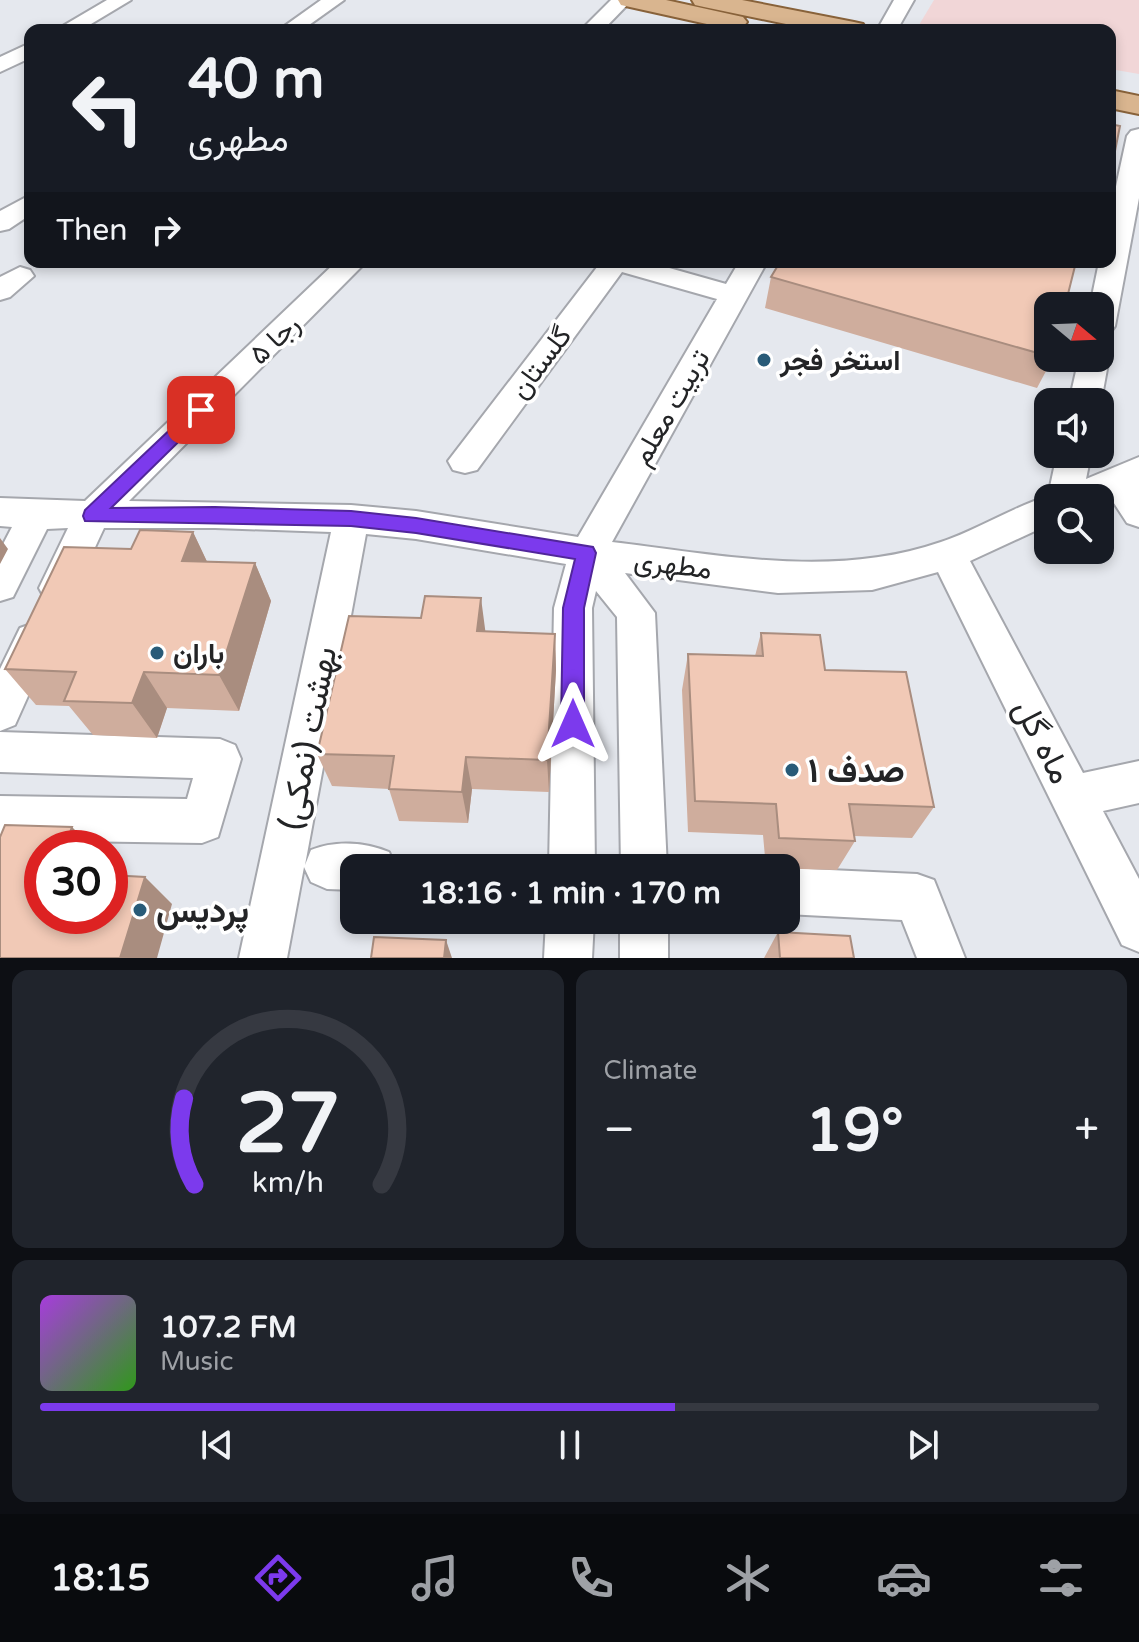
<!DOCTYPE html>
<html lang="en">
<head>
<meta charset="utf-8">
<style>
	body { margin:0; font-family:"Varela Round",Vazirmatn,sans-serif; background:#20242c; color:#f1f3f6; height:100vh; display:flex; flex-direction:column; font-size:30px; white-space:nowrap }
	* { box-sizing:border-box; margin:0 }
	p { font-size:26px; color:#9ea1a6 }
	.icon { flex:none; width:44px; height:44px; fill:none; stroke:currentColor; stroke-width:2; stroke-linecap:round; stroke-linejoin:round }
	.map { position:relative; height:958px; overflow:hidden }
	.drawer { display:flex; flex-direction:column; gap:12px; padding:12px; background:#0d0f14; flex:1 }
	.drawer>* { flex:none }
	.hud { position:absolute; left:24px; top:24px; width:1092px; height:244px; border-radius:16px; box-shadow:0 4px 12px #0003; background:#171b24; color:#f1f3f6; overflow:hidden }
	.needle { width:52px; rotate:109deg }
	.fabs { position:absolute; left:1034px; top:292px; display:grid; gap:16px }
	.fabs a { display:grid; place-items:center; width:80px; height:80px; border-radius:16px; background:#171b24; box-shadow:0 4px 12px #0003; font-size:40px }
	.speed { position:absolute; left:24px; top:830px; display:flex; gap:16px; font-size:40px; font-weight:700; text-align:center }
	.speed>* { display:grid; place-content:center; width:104px; height:104px; border-radius:50%; background:#171b24; box-shadow:0 4px 12px #0003; line-height:1 }
	.speed .limit { border:12px solid #d22; background:#fff; color:#111 }
	.pin { position:absolute; display:grid; place-items:center; width:68px; height:68px; color:#fff; margin:-34px; border-radius:16px; box-shadow:0 4px 12px #0006 }
	.me { position:absolute; width:88px; margin:-44px; rotate:0deg; stroke-linejoin:round; filter:drop-shadow(0 0 6px #0008) }
	.turn { display:flex; align-items:center; gap:28px; height:168px; padding:0 32px; font-size:36px }
	.turn .icon { width:104px; height:104px; stroke-width:2.5 }
	.turn b { display:block; font-size:56px; line-height:68px }
	.then { display:flex; align-items:center; height:76px; padding:0 32px; background:#0003; gap:16px; font-size:30px }
	.big { font-size:60px; font-weight:700; line-height:1.1 }
	.drawer .tile { flex:1; display:flex; flex-direction:column; justify-content:center; gap:12px; min-width:0; padding:0 28px; border-radius:16px; background:#20242c }
	.drawer .dial { align-items:center; gap:0 }
	.dial svg { height:208px; overflow:visible; fill:none; stroke:#363941; stroke-width:7; stroke-linecap:round; text-anchor:middle }
	.dial text { fill:#f1f3f6; stroke:none }
	.song { display:flex; align-items:center; gap:24px }
	.cover { width:96px; height:96px; border-radius:12px; background:linear-gradient(135deg,hsl(280 70% 55%),hsl(110 70% 35%)) }
	.played { height:8px; border-radius:4px; background:linear-gradient(90deg,#7c3aed 60%,#363941 60%) }
	.keys { display:flex; justify-content:space-around; direction:ltr }
	.heat { display:flex; justify-content:space-between; align-items:center; font-size:44px; direction:ltr }
	.drawer .tiles { flex:1; display:grid; gap:12px; grid-template-columns:1fr 1fr }
	.tile:last-child { grid-column:span 2 }
	.trip { position:absolute; left:340px; top:854px; width:460px; height:80px; border-radius:16px; background:#171b24; box-shadow:0 4px 12px #0003; font-weight:700; line-height:80px; text-align:center }
	.dock { display:flex; height:128px; justify-content:space-around; align-items:center; background:#090b0e; color:#9ea1a6 }
	.dock .icon { width:56px; height:56px }
	.dock .on { color:#7c3aed }
	.dock b { font-size:36px; color:#f1f3f6 }
	.map>svg:first-child { display:block }
	.education { fill:#f1d6d7 }
	.lines { fill:none; stroke-linecap:round; stroke-linejoin:round }
	.minor-casing { stroke:#a5a7ad; stroke-width:4 }
	.major-casing { stroke:#88623a; stroke-width:4 }
	.minor { fill:#fff; fill-rule:evenodd }
	.major { fill:#d9b58f; fill-rule:evenodd }
	.wall { fill:#cfad9d }
	.shaded-wall { fill:#a98d7f }
	.building { fill:#f1c9b6; stroke:#a98d7f; stroke-width:2 }
	.route { fill:#7c3aed; stroke:#51269a; stroke-width:2 }
	.poi-dot { fill:#295b78; stroke:#fff; stroke-width:3 }
	.labels { text-anchor:middle; stroke-width:7; stroke-linejoin:round; paint-order:stroke }
	.street-label { font-size:28px; fill:#232426; stroke:#fff }
	.poi-label { font-size:28px; font-weight:bold; fill:#232426; stroke:#fff; text-anchor:start }
	.near-street-label { font-size:34px; fill:#232426; stroke:#fff }
	.near-poi-label { font-size:34px; font-weight:bold; fill:#232426; stroke:#fff; text-anchor:start }
</style>
</head>
<body>
<div class="map">
<svg width="1139" height="958" viewBox="0 0 1139 958">
	<rect width="100%" height="100%" fill="#e5e8ee"/>
	<!-- education -->
	<path class="education" d="M934,0H1139V74L1110,69V30H916Z"/>
	<g class="lines">
		<!-- minor casing -->
		<g class="minor-casing">
			<path id="minor" d="M107,0H131L81,30H56Z
				M321,0H344L302,30H279Z
				M611,0H632L603,30H581Z
				M894,0H914L897,30H877Z
				M30,43V58L0,72V57Z
				M1139,129V198L1115,326L1110,333L1100,336V306H1090L1099,262H1110V214L1127,136L1131,131Z
				M30,195V215L9,229L0,231V211Z
				M336,262H366L129,501L351,505L416,511L578,537L717,299L622,272L477,470L465,473L453,470L448,461L601,262H648L726,284L739,262H767L612,542C721,555 834,579 941,542C977,530 1011,508 1048,496L1057,454H1091L1086,479L1139,457V527L1127,523L1110,497L1100,502V498H1048V525L970,561L1083,773L1139,761V803L1103,811L1139,879V952L1122,945L938,572L872,590L778,593L625,573L655,613L667,868H621L617,617L596,591L592,608L595,868H549L554,608L566,564L416,539L366,534L305,865L311,850C335,840 365,842 389,852L396,868H354V890L327,889L311,882L304,867L287,958H239L331,532L215,528H104L71,599L58,603L45,599L39,588L68,528L47,529L13,597L0,601V550L12,527L0,526V498L85,501Z
				M20,267L30,270L34,276L10,297L0,300V277Z
				M1100,349L1109,358L1101,402H1069L1079,358H1100Z
				M34,623L48,628L53,640L15,725L0,731V669L20,628Z
				M0,732L220,739L235,745L241,759L218,837L202,843L0,840V796L187,799L193,778L0,772Z
				M785,868H786L917,874L934,880L965,958H917L902,920L786,914Z
				M546,920H594L592,958H544Z
				M620,920H668V958H620Z"/>
		</g>
		<!-- major casing -->
		<g class="major-casing">
			<path id="major" d="M618,0H666L743,17L747,22L743,27L734,30L621,5Z
				M692,0H742L854,22L863,24L867,30H815L704,7L695,5Z
				M1110,90L1139,96V114L1110,108Z"/>
		</g>
		<!-- minor -->
		<use href="#minor" class="minor"/>
		<!-- major -->
		<use href="#major" class="major"/>
	</g>
	<!-- wall -->
	<path class="wall" d="M771,277L1048,306V358H1053L1037,388L765,308Z
		M193,532L207,562L255,563L271,601L239,711L167,708L157,738L93,735L69,706L36,705L5,669Z
		M485,631L555,634L556,670L549,792L472,789L468,823L399,821L389,789L332,786L317,754Z
		M761,633L825,670L934,807L912,838L854,836L855,841L837,870L766,868L763,835L688,832L682,690L688,654L755,656Z
		M778,932L854,958H764Z"/>
	<!-- shaded-wall -->
	<path class="shaded-wall" d="M193,532L211,570L182,561Z
		M0,538L8,549L0,564Z
		M255,563L271,601L239,711L219,675Z
		M481,598L486,636L477,631Z
		M555,634L556,670L549,792L547,760Z
		M144,672L167,708L157,738L132,703Z
		M466,757L472,789L468,823L462,792Z
		M72,827L93,848H64Z
		M145,877L172,904L157,958H120Z
		M446,940L452,958H444Z"/>
	<!-- building -->
	<path class="building" d="M1110,124L1120,126L1110,176Z
		M780,262H1076L1065,306H1048V356L771,277Z
		M140,530L193,532L182,561L255,563L219,675L144,672L132,703L64,701L76,672L5,669L64,547L131,549Z
		M425,596L481,598L477,631L555,634L547,760L466,757L462,792L389,789L394,756L317,754L349,616L421,618Z
		M761,633L820,635L825,670L906,672L934,807L849,804L855,841L779,838L776,804L695,801L688,654L763,656Z
		M5,825L72,827L64,848H42V916H110V875L145,877L120,958H0V837Z
		M778,932L850,936L854,958H780Z
		M374,937L446,940L444,958H371Z"/>
	<!-- route -->
	<path class="route" d="M201,404L209,410L207,414L111,508L215,507L351,511L416,518L593,547L596,553L584,608V724L580,731L573,734L565,731L561,724L563,608L575,559L416,533L351,526L85,521L83,516L85,510L195,406Z"/>
	<!-- markers -->
	<g class="poi-dot">
		<circle cx="764" cy="360" r="8"/>
		<circle cx="157" cy="653" r="8"/>
		<circle cx="792" cy="770" r="8"/>
		<circle cx="140" cy="910" r="8"/>
	</g>
	<g class="labels">
		<!-- street labels -->
		<g class="street-label">
			<text transform="translate(274 339) rotate(-44)" y="10">رجا ۵</text>
			<text transform="translate(540 362) rotate(-53)" y="10">گلستان</text>
			<text transform="translate(670 407) rotate(-60)" y="10">تربیت معلم</text>
			<text transform="translate(673 564) rotate(7)" y="10">مطهری</text>
		</g>
		<!-- poi labels -->
		<g class="poi-label">
			<text x="780" y="370">استخر فجر</text>
			<text x="173" y="663">باران</text>
		</g>
		<!-- near-street labels -->
		<g class="near-street-label">
			<text transform="translate(307 738) rotate(-79)" y="12">بهشت (نمکی)</text>
			<text transform="translate(1044 741) rotate(63)" y="12">ماه گل</text>
		</g>
		<!-- near-poi labels -->
		<g class="near-poi-label">
			<text x="808" y="782">صدف ۱</text>
			<text x="156" y="922">پردیس</text>
		</g>
	</g>
</svg>
<div class="fabs">
<a><svg class="needle" viewBox="-14 -14 28 28"><path d="M0-13l5 13h-10z" fill="#e53935"/><path d="M0 13l5-13h-10z" fill="#9ea1a6"/></svg></a>
<a><svg class="icon" aria-label="sound" viewBox="0 0 24 24"><path d="M4 9h4l5-4v14l-5-4H4zM17 9q2 3 0 6"/></svg></a>
<a><svg class="icon" aria-label="search" viewBox="0 0 24 24"><circle cx="10" cy="10" r="6"/><path d="M15 15l6 6"/></svg></a>
</div>
<div class="speed"><div class="limit">30</div></div>
<div class="pin" style="left:201px;top:410px;background:#d93025"><svg class="icon" aria-label="arrive" viewBox="0 0 24 24"><path d="M6 21V4h12l-3 4 3 4H6"/></svg></div>
<svg class="me" style="left:573px;top:724px" viewBox="-20 -20 40 40"><path d="M0-17L14 15 0 8-14 15z" fill="#7c3aed" stroke="#fff" stroke-width="4"/></svg>
<div class="trip">18:16 · 1 min · 170 m</div>
<div class="hud">
<div class="turn"><svg class="icon" aria-label="left" viewBox="0 0 24 24"><path d="M17 20v-9H6M10 6l-5 5 5 5"/></svg><div><b>40 m</b>مطهری</div></div>
<div class="then">Then<svg class="icon" aria-label="right" viewBox="0 0 24 24"><path d="M7 20v-9h11M14 6l5 5-5 5"/></svg></div>
</div>
</div>
<section class="drawer">
<div class="tiles">
<div class="tile dial"><svg viewBox="0 0 100 80">
<path d="M14 69A42 42 0 1 1 86 69"/>
<path d="M14 69A42 42 0 0 1 10 36" stroke="#7c3aed"/>
<text x="50" y="56" font-size="32" font-weight="700">27</text>
<text x="50" y="72" font-size="11">km/h</text>
</svg></div>
<div class="tile"><p>Climate</p>
<div class="heat"><a>−</a><b class="big">19°</b><a>+</a></div>
</div>
<div class="tile">
<div class="song"><i class="cover"></i><div><b>107.2 FM</b><p>Music</p></div></div>
<div class="played"></div>
<div class="keys"><svg class="icon" aria-label="previous" viewBox="0 0 24 24"><path d="M18 5L8 12l10 7zM5 5v14"/></svg><svg class="icon" aria-label="pause" viewBox="0 0 24 24"><path d="M8 5v14M16 5v14"/></svg><svg class="icon" aria-label="next" viewBox="0 0 24 24"><path d="M6 5l10 7-10 7zM19 5v14"/></svg></div>
</div>
</div>
</section>
<nav class="dock">
<b>18:15</b>
<svg class="icon on" aria-label="directions" viewBox="0 0 24 24"><path d="M12 3l9 9-9 9-9-9zM9 14v-3h6M13 9l2 2-2 2"/></svg>
<svg class="icon" aria-label="music" viewBox="0 0 24 24"><path d="M9 18V5l10-2v13"/><circle cx="6" cy="18" r="3"/><circle cx="16" cy="16" r="3"/></svg>
<svg class="icon" aria-label="phone" viewBox="0 0 24 24"><path d="M5 4h4l2 5-3 2q2 4 5 5l2-3 5 2v4C11 20 4 13 5 4z"/></svg>
<svg class="icon" aria-label="climate" viewBox="0 0 24 24"><path d="M12 3v18M4 7l16 10M4 17L20 7"/></svg>
<svg class="icon" aria-label="car" viewBox="0 0 24 24"><path d="M5 17H2v-5l4-1 3-4h7l3 4 3 1v5h-3M9 17h6M6 11h13"/><circle cx="7" cy="17" r="2"/><circle cx="17" cy="17" r="2"/></svg>
<svg class="icon" aria-label="filters" viewBox="0 0 24 24"><path d="M4 7h16M4 17h16"/><circle cx="9" cy="7" r="2"/><circle cx="15" cy="17" r="2"/></svg>
</nav>
</body>
</html>
